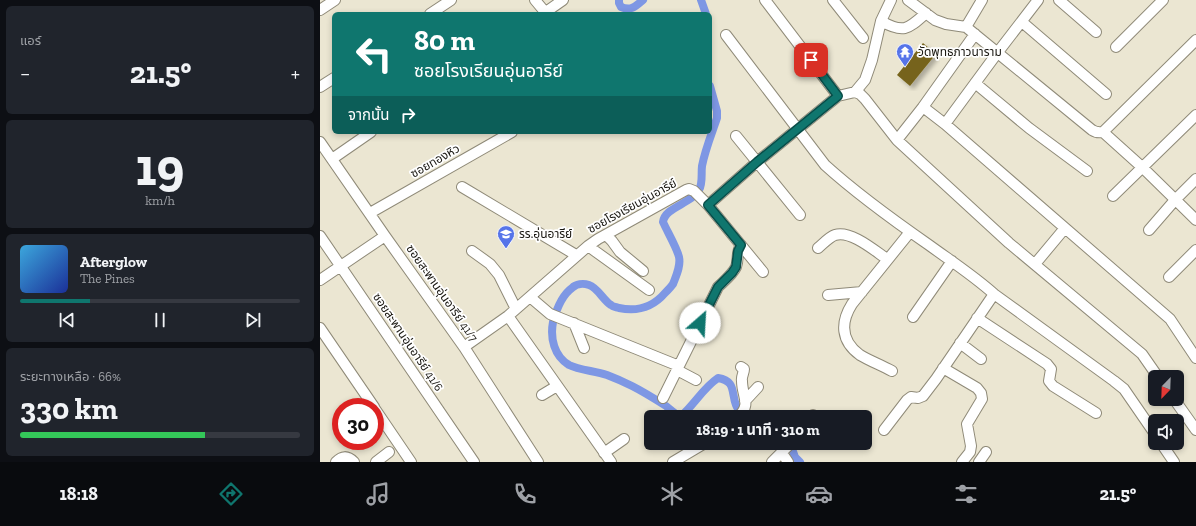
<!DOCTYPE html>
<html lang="th">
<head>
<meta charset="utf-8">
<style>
	body { margin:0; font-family:"Zilla Slab","Noto Sans Thai",serif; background:#20242c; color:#f1f3f6; height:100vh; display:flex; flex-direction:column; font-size:15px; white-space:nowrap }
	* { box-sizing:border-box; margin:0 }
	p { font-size:13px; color:#9ea1a6 }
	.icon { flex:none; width:22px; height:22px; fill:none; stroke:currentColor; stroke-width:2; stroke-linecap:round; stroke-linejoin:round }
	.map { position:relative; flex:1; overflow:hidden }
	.side { display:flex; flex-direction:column; gap:6px; padding:6px; background:#0d0f14; width:320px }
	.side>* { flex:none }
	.banner { position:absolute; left:12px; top:12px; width:380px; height:122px; border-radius:6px; box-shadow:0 2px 6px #0003; background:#0f766e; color:#fff; overflow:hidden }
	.needle { width:26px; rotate:203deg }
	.tools { position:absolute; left:828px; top:370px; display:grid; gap:8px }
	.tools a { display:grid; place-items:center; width:36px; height:36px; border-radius:6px; background:#171b24; box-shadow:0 2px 6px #0003; font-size:20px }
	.speed { position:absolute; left:12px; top:398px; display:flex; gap:8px; font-size:20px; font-weight:700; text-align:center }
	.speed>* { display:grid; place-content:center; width:52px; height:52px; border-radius:50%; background:#171b24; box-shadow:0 2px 6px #0003; line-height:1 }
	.speed .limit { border:6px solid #d22; background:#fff; color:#111 }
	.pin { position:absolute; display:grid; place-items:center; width:34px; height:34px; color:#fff; margin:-17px; border-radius:8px; box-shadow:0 2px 6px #0006 }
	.me { position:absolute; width:44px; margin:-22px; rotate:26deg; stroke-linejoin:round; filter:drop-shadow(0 0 3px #0008) }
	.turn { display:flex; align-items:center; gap:14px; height:84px; padding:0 16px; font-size:18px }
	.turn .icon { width:52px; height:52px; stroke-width:2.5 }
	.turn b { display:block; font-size:28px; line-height:34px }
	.then { display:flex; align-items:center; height:38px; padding:0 16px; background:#0003; gap:8px; font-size:15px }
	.big { font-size:30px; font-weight:700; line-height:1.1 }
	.side .card { flex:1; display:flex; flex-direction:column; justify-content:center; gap:6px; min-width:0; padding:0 14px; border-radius:6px; background:#20242c }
	.side .dial { align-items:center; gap:0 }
	.dial b { font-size:52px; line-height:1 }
	.song { display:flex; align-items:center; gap:12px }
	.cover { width:48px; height:48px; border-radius:6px; background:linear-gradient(135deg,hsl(200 70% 55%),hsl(230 70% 35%)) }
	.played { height:4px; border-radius:2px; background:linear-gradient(90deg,#0f766e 25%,#363941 25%) }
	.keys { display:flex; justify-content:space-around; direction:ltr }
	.heat { display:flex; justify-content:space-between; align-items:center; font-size:22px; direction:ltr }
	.charge { height:6px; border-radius:3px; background:linear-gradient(90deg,#34c759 66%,#363941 0) }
	.trip { position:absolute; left:324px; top:410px; width:228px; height:40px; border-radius:6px; background:#171b24; box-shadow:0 2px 6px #0003; font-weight:700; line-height:40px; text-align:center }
	.menu { display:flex; height:64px; justify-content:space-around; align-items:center; background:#090b0e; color:#9ea1a6 }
	.menu .icon { width:28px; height:28px }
	.menu .active { color:#0f766e }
	.menu b { font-size:18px; color:#f1f3f6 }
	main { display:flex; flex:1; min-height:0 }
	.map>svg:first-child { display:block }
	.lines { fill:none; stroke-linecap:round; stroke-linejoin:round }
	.canal { stroke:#7e97e4; stroke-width:8 }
	.building { fill:#76641a; filter:url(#shadow) }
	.minor-casing { stroke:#8f8a78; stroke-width:12 }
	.minor { stroke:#fff; stroke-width:10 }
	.route-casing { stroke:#0a4d48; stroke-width:10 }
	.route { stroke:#0f766e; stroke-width:7 }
	.labels { text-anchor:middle; stroke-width:3.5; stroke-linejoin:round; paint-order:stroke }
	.poi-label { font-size:12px; fill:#181610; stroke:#fff; text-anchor:start }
	.street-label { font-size:12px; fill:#181610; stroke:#fff }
</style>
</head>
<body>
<main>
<section class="side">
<div class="card"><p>แอร์</p>
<div class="heat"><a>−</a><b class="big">21.5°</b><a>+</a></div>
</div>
<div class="card dial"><b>19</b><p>km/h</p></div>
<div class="card">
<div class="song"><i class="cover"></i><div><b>Afterglow</b><p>The Pines</p></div></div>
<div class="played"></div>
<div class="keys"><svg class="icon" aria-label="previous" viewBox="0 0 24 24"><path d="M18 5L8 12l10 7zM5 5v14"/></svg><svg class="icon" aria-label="pause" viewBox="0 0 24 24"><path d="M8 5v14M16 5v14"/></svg><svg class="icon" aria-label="next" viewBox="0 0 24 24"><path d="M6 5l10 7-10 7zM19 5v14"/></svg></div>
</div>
<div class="card"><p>ระยะทางเหลือ · 66%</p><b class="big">330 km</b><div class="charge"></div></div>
</section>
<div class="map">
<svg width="876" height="462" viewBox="0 0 876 462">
	<defs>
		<filter id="shadow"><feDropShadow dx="3.5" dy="3.5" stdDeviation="2" flood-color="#0004"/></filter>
	</defs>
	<rect width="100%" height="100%" fill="#ebe6d2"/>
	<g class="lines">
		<!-- canal -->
		<path class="canal" d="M299,0V3L301,7C311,11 315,7 323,0
			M381,0L386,14
			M390,86L397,111V118C392,133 385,150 382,166C381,174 383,183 379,190C371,204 345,207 343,222C347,231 357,248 359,257C361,266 356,276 353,284C351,287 348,290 345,293C333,307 318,312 299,308C296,307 293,307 291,305C283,300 278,288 269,285C263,283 256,284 252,288C242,295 236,311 233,322C230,338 234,356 249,365C259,370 275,371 287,375C295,378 304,382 312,386C324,392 335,399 346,406C351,410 355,415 361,416C374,405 383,388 398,378C416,381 411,392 416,405C418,411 422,413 427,417
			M470,443L475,457L480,462"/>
	</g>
	<!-- building -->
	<path class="building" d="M603,43L616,54L590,86L577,75Z"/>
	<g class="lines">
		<!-- minor casing -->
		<g class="minor-casing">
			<path id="minor" d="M215,0L225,12
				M445,0L518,96
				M513,0L543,38
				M588,0L615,20L626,24L646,27L772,130C775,132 778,133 783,132L876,40
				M739,0L776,32
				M0,10L15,0
				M110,14L131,0
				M223,14L243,0
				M561,21C584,34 588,29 606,13
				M702,22L786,94
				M646,27L662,0
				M406,35L505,165C537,194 573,220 609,245C631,261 654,276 674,294L794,381L804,389L835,434
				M796,47L843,0
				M655,83L709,128L767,171
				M0,87L14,78
				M535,92L545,80L552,60L561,21L571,0
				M603,107L625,124L850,319L876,358
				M625,124L678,52L718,0
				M783,132L823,168L876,220
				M416,136L480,215
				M577,140L603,107L655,34
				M0,142L65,236L144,347L218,462
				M12,159L51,132
				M142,187L256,255
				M793,196L876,115
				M388,205L437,162L518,96L535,92L540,94L545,99L577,140L689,243L822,354L838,377
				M50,213L192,132
				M829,230L855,200L876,179
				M286,235L292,241L300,252L323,271
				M0,236L154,462
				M268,246L329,290
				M498,248C503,244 509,237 515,235C531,230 555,251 567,259
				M152,251L170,264L179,275L196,309
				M715,264L745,228
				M849,277L876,250
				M0,280L65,236
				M508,295L542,292
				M210,297L230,314L359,366
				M188,316L291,462
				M593,317L632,261
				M657,318L727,364L731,369L729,381L733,386L776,413
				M254,323L264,348
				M0,328L54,407
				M640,343L661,359
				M144,347L188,316L268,246L278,239L366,190L369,189L374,191L388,205L443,272
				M623,368L657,388L661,393L662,399L647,424L651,446L650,452L642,462
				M357,370L376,380
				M572,371C561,365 550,361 540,355C521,341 520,323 532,304L590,232
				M222,395L237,386
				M343,398L398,287C404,281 412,275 416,267C419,259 416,252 421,245
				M854,399L876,430
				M425,401L438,387
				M55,409L91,462
				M418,417C432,404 422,397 422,381C421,377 424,373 424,369L421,367
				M491,417L493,415
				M564,430L587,400L591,397L598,398L603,396L616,379L674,294
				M841,443L854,462
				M284,453L304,439
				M462,453L468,462
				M16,462C22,456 27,455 34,462
				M56,462L69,452
				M353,462L385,443
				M452,462L471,443
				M659,462L666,452"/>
		</g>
		<!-- minor -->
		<use href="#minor" class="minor"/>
	</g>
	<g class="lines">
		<!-- route casing -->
		<g class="route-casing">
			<path id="route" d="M380,323L398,287L412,273L416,267L418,251L421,245L388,205L437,162L518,96L491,60"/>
		</g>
		<!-- route -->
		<use href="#route" class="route"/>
	</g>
	<!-- icons -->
	<defs>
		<g id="temple-pin" transform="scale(0.9)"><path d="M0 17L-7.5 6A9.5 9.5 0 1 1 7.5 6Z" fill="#5674e9" stroke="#fff"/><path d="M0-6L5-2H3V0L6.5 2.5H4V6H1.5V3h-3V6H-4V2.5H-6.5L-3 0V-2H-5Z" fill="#fff"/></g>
		<g id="school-pin" transform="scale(0.9)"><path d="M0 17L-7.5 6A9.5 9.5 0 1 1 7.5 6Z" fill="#5674e9" stroke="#fff"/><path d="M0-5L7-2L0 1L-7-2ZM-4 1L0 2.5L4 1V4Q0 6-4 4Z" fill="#fff"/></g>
	</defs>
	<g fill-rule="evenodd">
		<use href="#temple-pin" x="585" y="52"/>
		<use href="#school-pin" x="186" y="234"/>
	</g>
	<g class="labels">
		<!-- poi labels -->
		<g class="poi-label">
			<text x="598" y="56">วัดพุทธภาวนาราม</text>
			<text x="199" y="238">รร.อุ่นอารีย์</text>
		</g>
		<!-- street labels -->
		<g class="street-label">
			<text transform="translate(115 161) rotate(-30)" y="4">ซอยทองหิว</text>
			<text transform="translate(312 206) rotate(-29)" y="4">ซอยโรงเรียนอุ่นอารีย์</text>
			<text transform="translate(122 293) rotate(55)" y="4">ซอยสะพานอุ่นอารีย์ 41/7</text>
			<text transform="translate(88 342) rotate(56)" y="4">ซอยสะพานอุ่นอารีย์ 41/6</text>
		</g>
	</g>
</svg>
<div class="tools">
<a><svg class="needle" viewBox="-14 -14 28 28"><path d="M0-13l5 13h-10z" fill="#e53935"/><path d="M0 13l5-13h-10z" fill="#9ea1a6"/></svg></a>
<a><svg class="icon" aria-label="sound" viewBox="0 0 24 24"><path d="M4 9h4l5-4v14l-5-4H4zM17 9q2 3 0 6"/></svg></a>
</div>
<div class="speed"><div class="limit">30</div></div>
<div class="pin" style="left:491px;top:60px;background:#d93025"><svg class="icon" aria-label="arrive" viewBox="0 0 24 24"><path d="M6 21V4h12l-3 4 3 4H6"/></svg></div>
<svg class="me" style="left:380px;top:323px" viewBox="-20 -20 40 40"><circle r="19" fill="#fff"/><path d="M0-13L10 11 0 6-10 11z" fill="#0f766e"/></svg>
<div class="trip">18:19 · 1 นาที · 310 m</div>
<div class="banner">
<div class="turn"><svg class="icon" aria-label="left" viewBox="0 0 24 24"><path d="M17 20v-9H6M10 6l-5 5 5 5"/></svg><div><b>80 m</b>ซอยโรงเรียนอุ่นอารีย์</div></div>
<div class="then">จากนั้น<svg class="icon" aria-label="right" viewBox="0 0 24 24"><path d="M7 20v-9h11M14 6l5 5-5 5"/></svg></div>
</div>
</div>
</main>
<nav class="menu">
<b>18:18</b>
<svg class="icon active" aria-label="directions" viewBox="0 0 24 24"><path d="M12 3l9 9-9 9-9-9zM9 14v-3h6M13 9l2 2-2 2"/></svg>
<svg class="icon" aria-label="music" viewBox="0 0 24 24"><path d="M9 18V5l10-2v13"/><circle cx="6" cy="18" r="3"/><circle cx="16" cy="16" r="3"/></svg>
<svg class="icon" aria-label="phone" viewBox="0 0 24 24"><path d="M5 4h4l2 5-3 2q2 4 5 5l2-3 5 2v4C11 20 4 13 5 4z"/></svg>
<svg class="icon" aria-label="climate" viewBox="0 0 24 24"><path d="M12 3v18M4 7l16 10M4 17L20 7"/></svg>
<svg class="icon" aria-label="car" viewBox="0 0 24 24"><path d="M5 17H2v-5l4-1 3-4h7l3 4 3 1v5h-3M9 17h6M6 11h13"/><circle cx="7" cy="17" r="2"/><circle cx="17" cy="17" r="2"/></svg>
<svg class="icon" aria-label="filters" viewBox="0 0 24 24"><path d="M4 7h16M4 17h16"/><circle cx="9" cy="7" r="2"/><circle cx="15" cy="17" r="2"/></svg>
<b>21.5°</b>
</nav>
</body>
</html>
